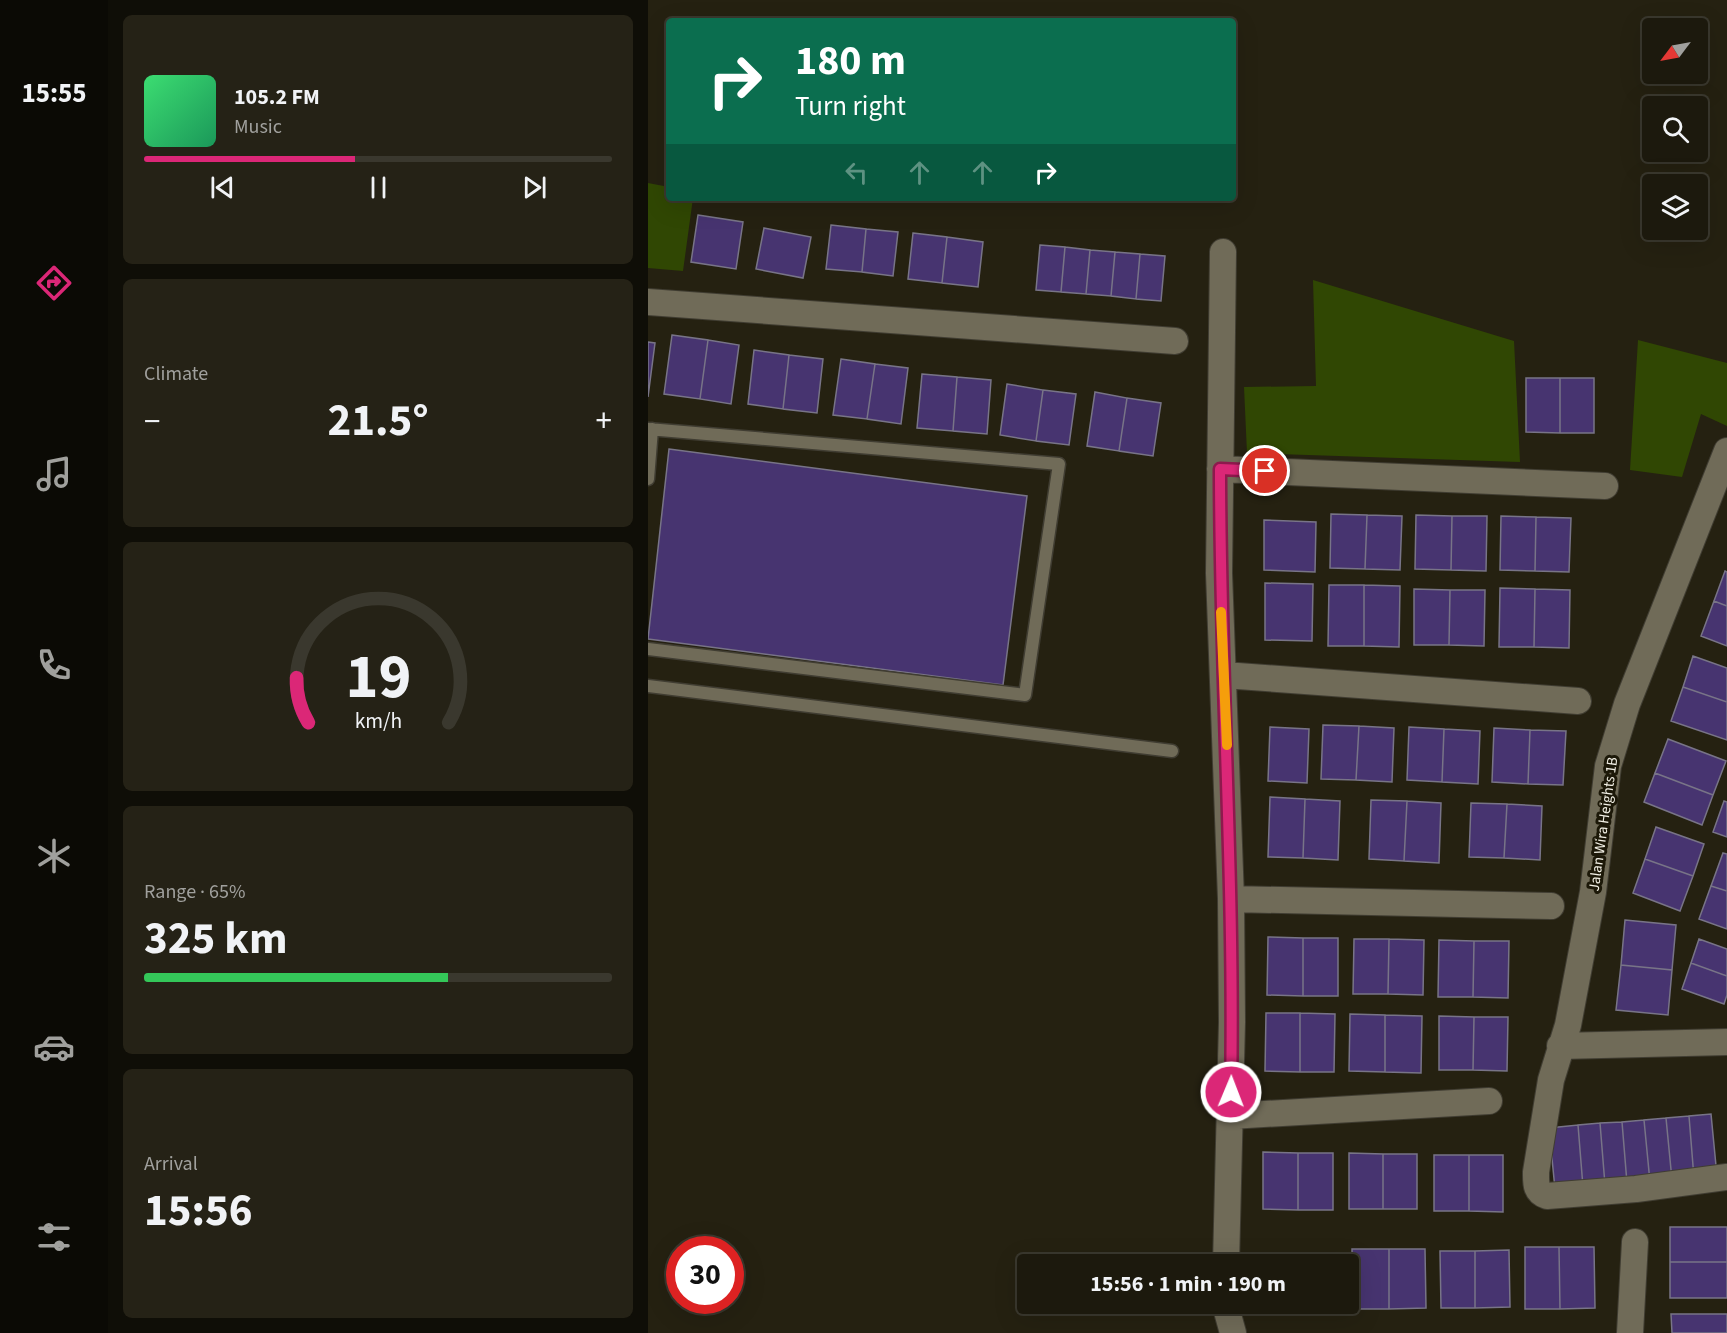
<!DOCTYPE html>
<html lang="en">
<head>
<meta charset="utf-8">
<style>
	body { margin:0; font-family:"Source Sans 3",sans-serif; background:#252216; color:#f1f3f6; height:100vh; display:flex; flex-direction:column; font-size:22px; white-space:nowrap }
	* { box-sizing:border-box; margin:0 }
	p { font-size:20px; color:#a0a09d }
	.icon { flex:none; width:33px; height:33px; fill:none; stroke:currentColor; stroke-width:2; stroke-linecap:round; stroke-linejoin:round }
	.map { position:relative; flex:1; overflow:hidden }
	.details { display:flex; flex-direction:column; gap:15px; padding:15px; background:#0f0e07; width:540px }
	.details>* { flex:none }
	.guide { position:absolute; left:18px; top:18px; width:570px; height:183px; border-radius:6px; box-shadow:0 6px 24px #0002,0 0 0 2px #3a382e; background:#0b6e4f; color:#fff; overflow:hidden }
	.needle { width:39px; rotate:238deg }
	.buttons { position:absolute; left:994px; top:18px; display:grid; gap:12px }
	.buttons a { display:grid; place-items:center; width:66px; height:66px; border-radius:6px; background:#1c190d; box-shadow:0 6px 24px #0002,0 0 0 2px #3a382e; font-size:30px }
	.speed { position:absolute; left:18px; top:1236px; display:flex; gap:12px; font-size:30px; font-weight:700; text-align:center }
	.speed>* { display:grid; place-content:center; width:78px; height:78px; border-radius:50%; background:#1c190d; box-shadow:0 6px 24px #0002,0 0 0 2px #3a382e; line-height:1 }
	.speed .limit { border:9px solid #d22; background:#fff; color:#111 }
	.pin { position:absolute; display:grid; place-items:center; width:51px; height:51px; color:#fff; margin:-26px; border:3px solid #fff; border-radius:50%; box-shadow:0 2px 6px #0007 }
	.me { position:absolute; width:66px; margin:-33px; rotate:1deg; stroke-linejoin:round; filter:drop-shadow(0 0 4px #0008) }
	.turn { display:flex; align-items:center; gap:21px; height:126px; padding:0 30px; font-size:27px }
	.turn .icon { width:78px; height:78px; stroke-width:2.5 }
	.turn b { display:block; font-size:42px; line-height:51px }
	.lanes { display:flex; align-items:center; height:57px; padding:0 30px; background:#0003; justify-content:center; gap:30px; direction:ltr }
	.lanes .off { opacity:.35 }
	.big { font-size:45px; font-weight:700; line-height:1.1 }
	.details .card { flex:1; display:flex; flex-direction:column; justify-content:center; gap:9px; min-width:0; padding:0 21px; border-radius:9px; background:#252216 }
	.details .dial { align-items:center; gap:0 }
	.dial svg { height:156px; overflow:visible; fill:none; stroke:#3a382e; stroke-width:7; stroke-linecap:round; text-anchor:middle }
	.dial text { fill:#f1f3f6; stroke:none }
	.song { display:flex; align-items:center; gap:18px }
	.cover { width:72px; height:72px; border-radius:9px; background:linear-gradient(135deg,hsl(140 70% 55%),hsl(150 70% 35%)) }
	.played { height:6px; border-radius:3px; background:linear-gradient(90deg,#db2777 45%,#3a382e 45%) }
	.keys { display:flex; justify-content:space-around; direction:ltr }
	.heat { display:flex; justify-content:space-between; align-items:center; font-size:33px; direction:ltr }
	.charge { height:9px; border-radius:4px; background:linear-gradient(90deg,#34c759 65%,#3a382e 0) }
	.trip { position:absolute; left:369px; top:1254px; width:342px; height:60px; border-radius:6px; background:#1c190d; box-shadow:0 6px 24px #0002,0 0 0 2px #3a382e; font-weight:700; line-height:60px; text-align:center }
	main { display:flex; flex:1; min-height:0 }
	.menu { display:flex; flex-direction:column; width:108px; justify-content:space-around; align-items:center; background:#0b0a05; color:#a0a09d }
	.menu .icon { width:42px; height:42px }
	.menu .on { color:#db2777 }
	.menu b { font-size:27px; color:#f1f3f6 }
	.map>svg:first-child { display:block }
	.green { fill:#304703 }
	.building { fill:#473470; stroke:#787487; stroke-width:1.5 }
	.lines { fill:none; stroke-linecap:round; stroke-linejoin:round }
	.lane-casing { stroke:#403d32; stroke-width:15 }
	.street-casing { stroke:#403d32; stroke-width:28 }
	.lane { stroke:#706b58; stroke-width:12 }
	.street { stroke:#706b58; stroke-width:26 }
	.route-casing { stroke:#8e194d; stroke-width:15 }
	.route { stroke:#db2777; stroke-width:10 }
	.slow { stroke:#f59e0b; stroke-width:10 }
	.labels { text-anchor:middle; stroke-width:6; stroke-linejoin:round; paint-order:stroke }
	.street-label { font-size:15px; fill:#f2f0e5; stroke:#1c1808 }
</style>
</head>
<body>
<main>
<nav class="menu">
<b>15:55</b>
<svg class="icon on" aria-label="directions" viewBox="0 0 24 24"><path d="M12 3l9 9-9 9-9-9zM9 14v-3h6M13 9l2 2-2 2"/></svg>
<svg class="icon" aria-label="music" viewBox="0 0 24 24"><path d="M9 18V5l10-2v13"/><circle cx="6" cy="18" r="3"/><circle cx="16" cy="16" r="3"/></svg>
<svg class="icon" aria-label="phone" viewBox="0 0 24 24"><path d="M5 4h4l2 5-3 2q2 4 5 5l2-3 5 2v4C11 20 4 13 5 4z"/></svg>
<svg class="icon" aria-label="climate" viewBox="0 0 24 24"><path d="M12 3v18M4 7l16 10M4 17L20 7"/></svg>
<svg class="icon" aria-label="car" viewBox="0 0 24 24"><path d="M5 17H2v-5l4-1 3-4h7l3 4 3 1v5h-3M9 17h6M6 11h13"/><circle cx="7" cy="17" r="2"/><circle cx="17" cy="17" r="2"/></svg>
<svg class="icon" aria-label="filters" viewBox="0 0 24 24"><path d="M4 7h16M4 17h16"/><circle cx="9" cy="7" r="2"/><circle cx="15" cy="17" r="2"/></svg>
</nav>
<section class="details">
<div class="card">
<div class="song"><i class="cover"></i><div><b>105.2 FM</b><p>Music</p></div></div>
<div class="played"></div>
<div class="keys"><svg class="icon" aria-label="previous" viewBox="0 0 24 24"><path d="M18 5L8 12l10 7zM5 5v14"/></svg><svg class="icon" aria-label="pause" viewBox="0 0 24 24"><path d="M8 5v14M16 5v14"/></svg><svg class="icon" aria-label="next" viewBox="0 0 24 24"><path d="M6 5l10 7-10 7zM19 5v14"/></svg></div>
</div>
<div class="card"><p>Climate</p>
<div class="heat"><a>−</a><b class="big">21.5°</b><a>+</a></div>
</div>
<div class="card dial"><svg viewBox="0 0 100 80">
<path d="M14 69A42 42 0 1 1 86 69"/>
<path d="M14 69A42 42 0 0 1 8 46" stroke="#db2777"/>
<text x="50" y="56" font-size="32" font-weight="700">19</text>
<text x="50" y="72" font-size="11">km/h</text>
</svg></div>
<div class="card"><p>Range · 65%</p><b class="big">325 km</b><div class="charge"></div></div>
<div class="card"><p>Arrival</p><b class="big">15:56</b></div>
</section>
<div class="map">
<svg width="1079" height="1333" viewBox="0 0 1079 1333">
	<rect width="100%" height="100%" fill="#252111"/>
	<!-- green -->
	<path class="green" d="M0,183L21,187V198H45L35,271L0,268Z
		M665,280L866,341L872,462L599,453L596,387L668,386Z
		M990,340L1079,363V426L1053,414L1034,477L982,470Z"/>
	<!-- building -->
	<path class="building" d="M50,215L95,222L88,269L43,262Z
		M183,225L218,229L214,272L178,269Z
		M116,228L163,237L155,278L108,269Z
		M218,229L250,232L245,276L214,272Z
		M265,233L299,237L294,283L260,279Z
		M299,237L335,242L330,287L294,283Z
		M392,245L417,247L413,292L388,290Z
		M417,247L442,250L438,294L413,292Z
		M442,250L467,252L463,296L438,294Z
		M467,252L492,254L488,299L463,296Z
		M492,254L517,256L513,301L488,299Z
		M24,335L60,340L52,399L16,394Z
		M60,340L91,345L83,404L52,399Z
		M0,342L7,343L0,397Z
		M106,350L141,355L135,409L100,404Z
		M141,355L175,359L169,413L135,409Z
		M193,359L227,364L219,419L185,415Z
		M227,364L260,368L253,424L219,419Z
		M274,374L309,377L305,431L269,428Z
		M309,377L343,380L339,434L305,431Z
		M878,378H912V433L878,432Z
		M912,378H946V433H912Z
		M359,384L395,390L388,441L352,435Z
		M395,390L428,394L421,445L388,441Z
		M447,392L479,398L471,451L439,446Z
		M479,398L513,403L505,456L471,451Z
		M21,449L379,496L355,685L0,639Z
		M683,514L719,515L717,569L682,568Z
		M719,515L754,516L752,570L717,569Z
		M768,515L804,516L803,570L767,569Z
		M804,516H839L838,571L803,570Z
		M853,516L888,517L887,571L852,570Z
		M888,517L923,518L921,572L887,571Z
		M616,520L668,522L667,572L616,570Z
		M1077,571L1079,572V606L1066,601Z
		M617,583L665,584L664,641L617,640Z
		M681,585H716V646H680Z
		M716,585L752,586L751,647L716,646Z
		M852,588L887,589L886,647H851Z
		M766,589L802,590L801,645H766Z
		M887,589L922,590L921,648L886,647Z
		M802,590H837L836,646L801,645Z
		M1066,601L1079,606V646L1053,636Z
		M1045,656L1079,668V702L1035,687Z
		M1035,687L1079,702V740L1023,721Z
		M675,725L711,726L708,780L673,779Z
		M711,726L746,728L744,782L708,780Z
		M622,727L661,729L659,783L620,781Z
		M761,727L796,729L794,782L759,780Z
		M846,728L882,730L880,784L844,782Z
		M796,729L832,731L830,784L794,782Z
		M882,730L918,731L915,785L880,784Z
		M1020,739L1078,761L1065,795L1007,773Z
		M1007,773L1065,795L1054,825L996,802Z
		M622,797L657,799L655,858L620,857Z
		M657,799L692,801L690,860L655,858Z
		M723,800L759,801L756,861L721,859Z
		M759,801L793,803L791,863L756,861Z
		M1076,801L1079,802V837L1065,832Z
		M823,803L859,804L856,858L821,857Z
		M859,804L894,806L892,860L856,858Z
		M1008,827L1056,844L1045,876L997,859Z
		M1075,853L1079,854V891L1063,886Z
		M997,859L1045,876L1032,911L985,893Z
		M1063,886L1079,891V929L1051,919Z
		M977,920L1028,925L1024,970L973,965Z
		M620,937L655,938V996L619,995Z
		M655,938H690V996H655Z
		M706,939H741L740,994H705Z
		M741,939L776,940L775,995L740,994Z
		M1051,939L1079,949V976L1043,963Z
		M791,940L826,941L825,997H790Z
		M826,941H861L860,998L825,997Z
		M1043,963L1079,976V995L1076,1004L1034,989Z
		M973,965L1024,970L1020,1015L968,1010Z
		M618,1013H652V1072L617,1071Z
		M652,1013L687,1014L686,1072H652Z
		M702,1014L737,1015V1072L701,1071Z
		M737,1015L774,1016L773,1073L737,1072Z
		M791,1016L826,1017L825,1070H791Z
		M826,1017H860L859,1071L825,1070Z
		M1063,1114L1069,1176L1046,1178L1041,1116Z
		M1041,1116L1046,1178L1024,1180L1018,1118Z
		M1018,1118L1024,1180L1002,1182L996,1120Z
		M996,1120L1002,1182L979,1183L974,1122Z
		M974,1122L979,1183L957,1185L952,1123Z
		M952,1123L957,1185L935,1187L930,1125Z
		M930,1125L935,1187L907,1189L901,1128Z
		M615,1152L650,1153V1210L615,1209Z
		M650,1153H685V1210H650Z
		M701,1153L735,1154V1209H701Z
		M735,1154H769V1209H735Z
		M786,1155H821V1211H786Z
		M821,1155H855V1212L821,1211Z
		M1022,1227H1079V1262H1022Z
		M877,1247H911L912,1309H877Z
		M911,1247H946L947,1308L912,1309Z
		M704,1249H741V1309H705Z
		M741,1249H777L778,1308L741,1309Z
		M861,1250L862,1307L827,1308V1251Z
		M792,1251H827V1308H793Z
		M631,1262H692V1264H631Z
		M1022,1262H1079V1298H1022Z
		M632,1304H692V1308L632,1309Z
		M1023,1314H1079V1333H1024Z"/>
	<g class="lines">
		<!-- lane casing -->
		<g class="lane-casing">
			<path id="lane" d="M0,429L411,464L377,695L0,649
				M0,479L4,429
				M0,686L524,751"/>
		</g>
		<!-- street casing -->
		<g class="street-casing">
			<path id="street" d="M575,252L571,573L583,899L584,1022L578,1264
				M0,302L527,341
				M1079,451L979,704L960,766L945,892L920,1025L903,1080L888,1172C888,1183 887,1192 899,1196L988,1189L1079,1177
				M572,469L957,486
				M576,675L930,701
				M583,899L903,906
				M912,1046L1079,1042
				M582,1116L841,1101
				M577,1304L585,1333
				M982,1333L987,1242"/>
		</g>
		<!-- lane -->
		<use href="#lane" class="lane"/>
		<!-- street -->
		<use href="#street" class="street"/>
	</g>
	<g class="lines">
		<!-- route casing -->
		<g class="route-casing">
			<path id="route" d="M583,1092C587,885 572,677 572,469L617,471"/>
		</g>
		<!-- route -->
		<use href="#route" class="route"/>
		<!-- slow -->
		<path class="slow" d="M573,612L579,745"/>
	</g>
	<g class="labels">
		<!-- street labels -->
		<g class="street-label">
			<text transform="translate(955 824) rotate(-82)" y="5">Jalan Wira Heights 1B</text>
		</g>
	</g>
</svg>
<div class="buttons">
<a><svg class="needle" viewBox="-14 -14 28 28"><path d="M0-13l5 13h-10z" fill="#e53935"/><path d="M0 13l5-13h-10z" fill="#a0a09d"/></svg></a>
<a><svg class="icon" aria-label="search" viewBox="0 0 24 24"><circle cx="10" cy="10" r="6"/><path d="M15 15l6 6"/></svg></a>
<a><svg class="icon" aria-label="layers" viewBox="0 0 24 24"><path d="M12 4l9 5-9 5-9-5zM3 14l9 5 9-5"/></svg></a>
</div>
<div class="speed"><div class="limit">30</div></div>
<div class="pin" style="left:617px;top:471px;background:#d93025"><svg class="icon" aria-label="arrive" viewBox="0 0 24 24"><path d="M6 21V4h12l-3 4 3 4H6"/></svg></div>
<svg class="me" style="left:583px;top:1092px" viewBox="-20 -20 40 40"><circle r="17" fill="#db2777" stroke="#fff" stroke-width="3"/><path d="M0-11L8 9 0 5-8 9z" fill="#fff"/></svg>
<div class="trip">15:56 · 1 min · 190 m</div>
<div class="guide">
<div class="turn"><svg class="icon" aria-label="right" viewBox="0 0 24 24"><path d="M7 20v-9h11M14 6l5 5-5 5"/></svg><div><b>180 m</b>Turn right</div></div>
<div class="lanes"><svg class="icon off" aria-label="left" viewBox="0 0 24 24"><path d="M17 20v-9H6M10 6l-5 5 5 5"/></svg><svg class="icon off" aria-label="ahead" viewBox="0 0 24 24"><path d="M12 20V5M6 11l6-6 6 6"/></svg><svg class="icon off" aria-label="ahead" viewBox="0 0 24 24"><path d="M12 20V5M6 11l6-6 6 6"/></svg><svg class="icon" aria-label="right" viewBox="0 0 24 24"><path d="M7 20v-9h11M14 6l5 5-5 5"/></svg></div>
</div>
</div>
</main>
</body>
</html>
